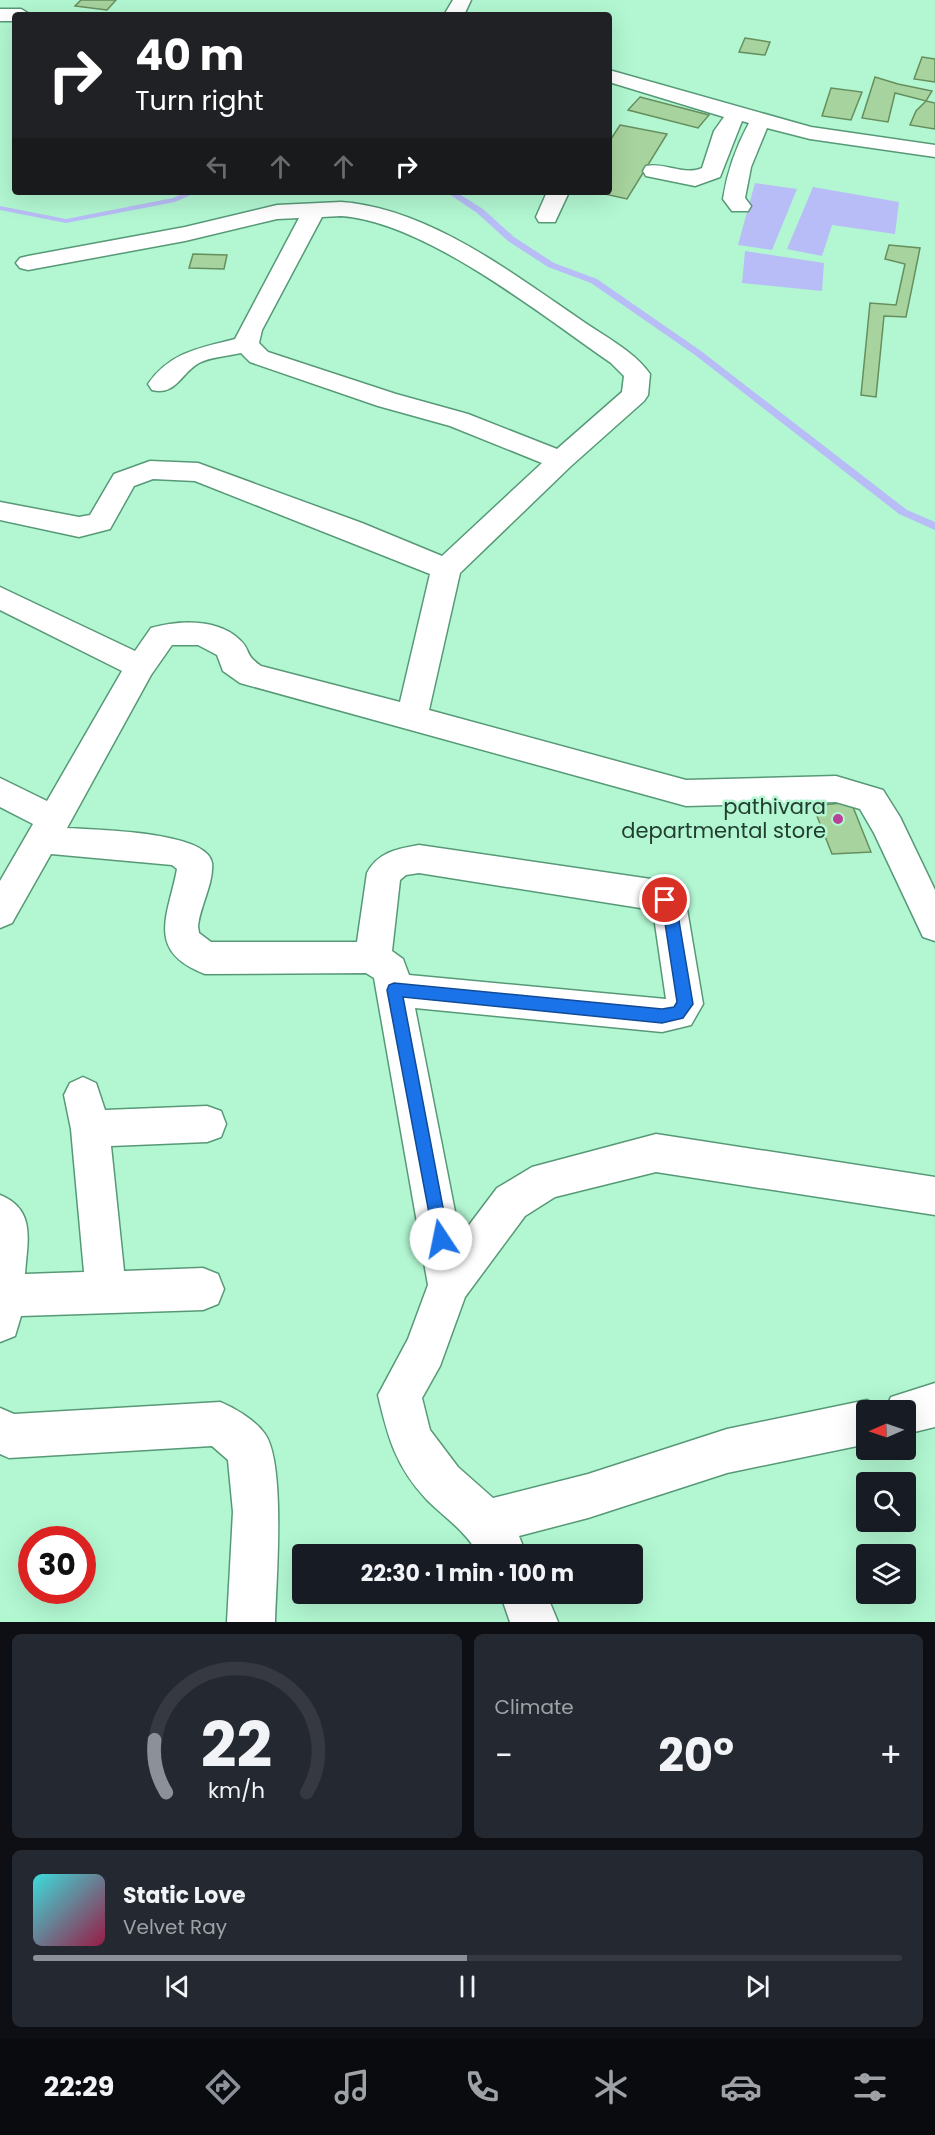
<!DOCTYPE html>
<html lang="en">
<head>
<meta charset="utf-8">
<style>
	body { margin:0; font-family:Poppins,sans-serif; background:#242831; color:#f1f3f6; height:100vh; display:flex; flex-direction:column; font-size:22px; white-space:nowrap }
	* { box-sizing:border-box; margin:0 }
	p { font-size:20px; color:#9ea1a6 }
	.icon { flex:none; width:33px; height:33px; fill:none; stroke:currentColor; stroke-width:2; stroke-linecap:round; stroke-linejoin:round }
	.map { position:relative; height:1622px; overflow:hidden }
	.drawer { display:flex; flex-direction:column; gap:12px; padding:12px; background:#0d0f14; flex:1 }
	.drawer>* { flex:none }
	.hud { position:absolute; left:12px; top:12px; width:600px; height:183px; border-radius:6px; box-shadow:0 6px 24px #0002; background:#202124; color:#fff; overflow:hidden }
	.needle { width:39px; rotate:268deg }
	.tools { position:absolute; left:856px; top:1400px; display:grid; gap:12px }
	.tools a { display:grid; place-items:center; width:60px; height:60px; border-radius:6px; background:#171b24; box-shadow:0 6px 24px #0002; font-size:30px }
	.speed { position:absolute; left:18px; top:1526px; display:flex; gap:12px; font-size:30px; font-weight:700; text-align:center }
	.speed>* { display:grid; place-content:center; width:78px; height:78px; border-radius:50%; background:#171b24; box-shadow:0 6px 24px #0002; line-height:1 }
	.speed .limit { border:9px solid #d22; background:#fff; color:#111 }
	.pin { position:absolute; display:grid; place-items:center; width:51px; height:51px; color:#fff; margin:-26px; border:3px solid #fff; border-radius:50%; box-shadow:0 2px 6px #0007 }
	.me { position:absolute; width:66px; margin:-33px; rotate:349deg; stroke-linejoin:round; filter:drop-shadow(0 0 4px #0008) }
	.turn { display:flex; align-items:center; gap:21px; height:126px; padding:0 24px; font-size:27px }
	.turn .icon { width:78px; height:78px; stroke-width:2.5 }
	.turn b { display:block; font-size:42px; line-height:51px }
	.lanes { display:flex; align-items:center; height:57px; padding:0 24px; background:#0003; justify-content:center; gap:30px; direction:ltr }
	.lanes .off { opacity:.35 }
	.big { font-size:45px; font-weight:700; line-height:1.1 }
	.drawer .widget { flex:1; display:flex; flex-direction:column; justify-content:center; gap:9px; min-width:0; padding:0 21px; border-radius:9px; background:#242831 }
	.drawer .dial { align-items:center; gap:0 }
	.dial svg { height:156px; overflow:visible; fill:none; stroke:#363941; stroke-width:7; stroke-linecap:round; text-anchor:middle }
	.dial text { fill:#f1f3f6; stroke:none }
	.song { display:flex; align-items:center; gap:18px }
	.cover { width:72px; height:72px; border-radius:9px; background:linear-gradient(135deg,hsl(180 70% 55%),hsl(340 70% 35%)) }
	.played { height:6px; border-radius:3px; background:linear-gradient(90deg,#8c9099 50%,#363941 50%) }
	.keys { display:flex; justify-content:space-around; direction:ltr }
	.heat { display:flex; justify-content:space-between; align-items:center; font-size:33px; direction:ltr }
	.drawer .tiles { flex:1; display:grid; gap:12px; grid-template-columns:1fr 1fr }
	.widget:last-child { grid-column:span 2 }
	.trip { position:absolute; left:292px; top:1544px; width:351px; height:60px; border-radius:6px; background:#171b24; box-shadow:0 6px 24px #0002; font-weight:700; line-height:60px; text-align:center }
	.menu { display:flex; height:96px; justify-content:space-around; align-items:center; background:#090b0e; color:#9ea1a6 }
	.menu .icon { width:42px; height:42px }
	.menu .selected { color:#8c9099 }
	.menu b { font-size:27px; color:#f1f3f6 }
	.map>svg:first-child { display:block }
	.water { fill:#b8bdf7 }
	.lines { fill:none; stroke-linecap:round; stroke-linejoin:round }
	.stream { fill:#b8bdf7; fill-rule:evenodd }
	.building { fill:#a7d39e; stroke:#668f5e; stroke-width:1.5 }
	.street-casing { stroke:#579977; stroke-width:3 }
	.street { fill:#fff; fill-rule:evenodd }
	.route { fill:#1a73e8; stroke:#114b97; stroke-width:1.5 }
	.poi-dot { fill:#b94298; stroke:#b2f7d2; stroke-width:2 }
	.labels { text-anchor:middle; stroke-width:5; stroke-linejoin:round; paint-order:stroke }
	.poi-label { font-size:21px; fill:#223e30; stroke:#b2f7d2; text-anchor:end }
</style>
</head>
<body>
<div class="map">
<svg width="935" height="1622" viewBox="0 0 935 1622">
	<rect width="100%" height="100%" fill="#b2f7d2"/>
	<!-- water -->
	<path class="water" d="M755,183L797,189L772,250L738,245Z
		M813,187L899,202L895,234L832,225L822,256L787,249Z
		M745,251L824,263L822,291L742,283Z"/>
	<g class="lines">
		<!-- stream -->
		<path class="stream" d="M186,192H197L175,202L66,223L0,210V206L66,219L173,198Z
			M446,192H456L483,209L514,237L554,263L597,279L701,351L907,510L935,522V530L899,514L695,355L591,283L548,267L508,241L477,213Z"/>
	</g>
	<!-- building -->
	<path class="building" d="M81,0H116L107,10L75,6Z
		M745,38L770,42L765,55L739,52Z
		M922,57L935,59V82L914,79Z
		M875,77L898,84L932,91L926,101L895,93L888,122L862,118Z
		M831,88L862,92L851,120L822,116Z
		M640,97L709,115L698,128L628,110Z
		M926,101L935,103V129L910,125L916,111Z
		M620,125L667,134L627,199L596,192H609V142Z
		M889,245L920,248L906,317L884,316L876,397L861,395L870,303L896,305L905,264L885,259Z
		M193,254L227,255L224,269L189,268Z
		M851,802L871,852L832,854L813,806Z"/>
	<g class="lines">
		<!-- street casing -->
		<g class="street-casing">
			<path id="street" d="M453,0H471L464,15H444Z
				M0,9H21L31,15H15V21H0Z
				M609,70L811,127L935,145V157L810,139L767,128L751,167L745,198L751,206L748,211H732L723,199C727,172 736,147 749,123L742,121L720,177L695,186L646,176L643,171L646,166C665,162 684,176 702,168L714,131L724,117L609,82Z
				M547,192H569L555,222H539L536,217Z
				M341,202C428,208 512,273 581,320C604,336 634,351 650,374L648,395L644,401L571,466L460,573L429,710L686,780L836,776L883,790L900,817L935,890V941L923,937L874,833L860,809L836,802L686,806L240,683L223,671L217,655L198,645H172L151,675L67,828C94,830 208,831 212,863C214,883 200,906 198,926L199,933L211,942H357L367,873C378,852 397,849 419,845L651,879C672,887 677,888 687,909L703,1004L691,1025L662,1032L415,1008L460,1237L497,1188L532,1167L656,1134L935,1177V1215L656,1172L555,1197L525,1216L465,1297L440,1366L422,1398L430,1430L458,1467L493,1498L588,1474L727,1429L867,1400L882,1407L884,1410H867V1444L727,1473L588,1518L519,1536L526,1554H478C466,1531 445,1518 427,1500C396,1467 388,1438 378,1395L408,1339L428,1285L374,978L366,973L205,974C144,951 169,914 177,869L172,865L51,854L12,923L0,928V881L33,824L0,807V778L47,801L122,671L0,610V587L135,651L151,628C179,620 219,618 241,641C251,651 244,654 261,666L400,702L430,574L195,481L153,479L134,486L110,529L79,537L0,520V502L79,517L90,515L114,474L150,461L198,463L362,523L442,556L542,463L450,426L378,406L250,362L241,353C228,356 210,357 199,363C181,373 176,396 152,390L148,384C170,352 200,348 235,339L299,218L277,219L185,241L28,270L20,268L16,263L20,258L28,256L185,227L277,205ZM341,216C426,222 541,315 611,363L624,376L622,392L557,449L468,414L396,394L268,352L259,343L262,330L322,217ZM419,873L653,910L666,999L409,975L403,959L392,951L400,880L406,875Z
				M83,1077L96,1083L105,1110L207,1106L221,1111L226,1124L221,1137L207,1142L111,1146L124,1271L203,1268L218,1274L224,1289L218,1304L203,1310L21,1316L15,1336L0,1342V1195C37,1210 27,1242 25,1274L84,1272L71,1129L64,1095L70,1083Z
				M935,1383V1427L906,1434V1410H885L891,1397Z
				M220,1402C235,1408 255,1420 265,1434C286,1464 276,1582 275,1622H227L233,1512L228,1460L212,1446L9,1458L0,1454V1408L14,1414Z
				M500,1593H546L558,1622H510Z"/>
		</g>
		<!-- street -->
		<use href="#street" class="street"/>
	</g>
	<!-- route -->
	<path class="route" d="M665,894L670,896L677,909L693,1004L683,1018L662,1023L403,997L449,1239L447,1245L441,1248L435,1245L387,990L389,985L394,983L662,1009L674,1007L677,1002L663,910L658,900Z"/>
	<!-- markers -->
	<circle class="poi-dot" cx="838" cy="819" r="6"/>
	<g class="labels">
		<!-- poi labels -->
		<g class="poi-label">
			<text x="826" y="814">pathivara<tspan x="826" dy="24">departmental store</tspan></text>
		</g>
	</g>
</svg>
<div class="tools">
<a><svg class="needle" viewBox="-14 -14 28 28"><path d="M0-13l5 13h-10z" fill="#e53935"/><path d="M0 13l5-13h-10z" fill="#9ea1a6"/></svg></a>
<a><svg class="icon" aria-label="search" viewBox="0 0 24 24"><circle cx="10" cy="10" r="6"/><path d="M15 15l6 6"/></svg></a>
<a><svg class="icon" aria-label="layers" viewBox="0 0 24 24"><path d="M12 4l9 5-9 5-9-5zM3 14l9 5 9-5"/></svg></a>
</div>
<div class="speed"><div class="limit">30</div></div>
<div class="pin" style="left:665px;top:900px;background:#d93025"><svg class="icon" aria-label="arrive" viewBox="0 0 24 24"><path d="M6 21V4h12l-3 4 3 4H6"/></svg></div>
<svg class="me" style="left:441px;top:1239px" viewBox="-20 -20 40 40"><circle r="19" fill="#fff"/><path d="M0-13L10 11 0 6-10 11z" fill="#1a73e8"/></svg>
<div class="trip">22:30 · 1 min · 100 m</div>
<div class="hud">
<div class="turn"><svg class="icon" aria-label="right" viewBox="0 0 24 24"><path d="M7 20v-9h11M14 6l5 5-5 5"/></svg><div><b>40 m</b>Turn right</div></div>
<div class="lanes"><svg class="icon off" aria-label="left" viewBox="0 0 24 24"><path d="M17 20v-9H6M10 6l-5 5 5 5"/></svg><svg class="icon off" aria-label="ahead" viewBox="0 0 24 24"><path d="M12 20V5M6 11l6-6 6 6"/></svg><svg class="icon off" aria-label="ahead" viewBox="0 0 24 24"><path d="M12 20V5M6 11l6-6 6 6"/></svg><svg class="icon" aria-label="right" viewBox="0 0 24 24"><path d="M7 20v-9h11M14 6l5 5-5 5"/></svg></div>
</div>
</div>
<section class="drawer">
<div class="tiles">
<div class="widget dial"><svg viewBox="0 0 100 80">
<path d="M14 69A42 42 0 1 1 86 69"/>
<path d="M14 69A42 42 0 0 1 8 42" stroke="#8c9099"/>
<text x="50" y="56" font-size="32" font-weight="700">22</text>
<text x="50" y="72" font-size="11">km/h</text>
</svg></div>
<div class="widget"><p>Climate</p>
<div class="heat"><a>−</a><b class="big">20°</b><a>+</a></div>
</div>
<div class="widget">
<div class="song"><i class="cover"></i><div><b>Static Love</b><p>Velvet Ray</p></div></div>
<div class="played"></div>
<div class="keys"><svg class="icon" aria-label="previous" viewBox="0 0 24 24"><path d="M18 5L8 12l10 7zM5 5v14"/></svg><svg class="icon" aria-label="pause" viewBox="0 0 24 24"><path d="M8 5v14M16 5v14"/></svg><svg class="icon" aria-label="next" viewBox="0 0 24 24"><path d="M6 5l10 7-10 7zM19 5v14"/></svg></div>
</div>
</div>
</section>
<nav class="menu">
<b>22:29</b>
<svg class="icon selected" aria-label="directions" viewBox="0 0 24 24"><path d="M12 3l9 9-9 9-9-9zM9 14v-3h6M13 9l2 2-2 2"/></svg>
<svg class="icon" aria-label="music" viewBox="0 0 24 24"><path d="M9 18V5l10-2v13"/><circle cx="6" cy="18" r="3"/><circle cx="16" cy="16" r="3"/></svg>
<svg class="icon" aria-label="phone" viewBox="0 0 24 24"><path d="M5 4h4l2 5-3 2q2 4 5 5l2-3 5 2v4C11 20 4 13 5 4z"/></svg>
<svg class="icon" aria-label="climate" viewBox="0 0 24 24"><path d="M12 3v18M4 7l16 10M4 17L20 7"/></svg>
<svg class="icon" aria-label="car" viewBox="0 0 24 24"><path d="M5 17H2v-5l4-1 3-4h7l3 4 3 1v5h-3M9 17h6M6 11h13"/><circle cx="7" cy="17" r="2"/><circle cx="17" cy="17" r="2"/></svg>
<svg class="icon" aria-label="filters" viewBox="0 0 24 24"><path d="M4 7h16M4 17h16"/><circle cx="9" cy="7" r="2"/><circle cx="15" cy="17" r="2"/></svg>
</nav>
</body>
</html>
